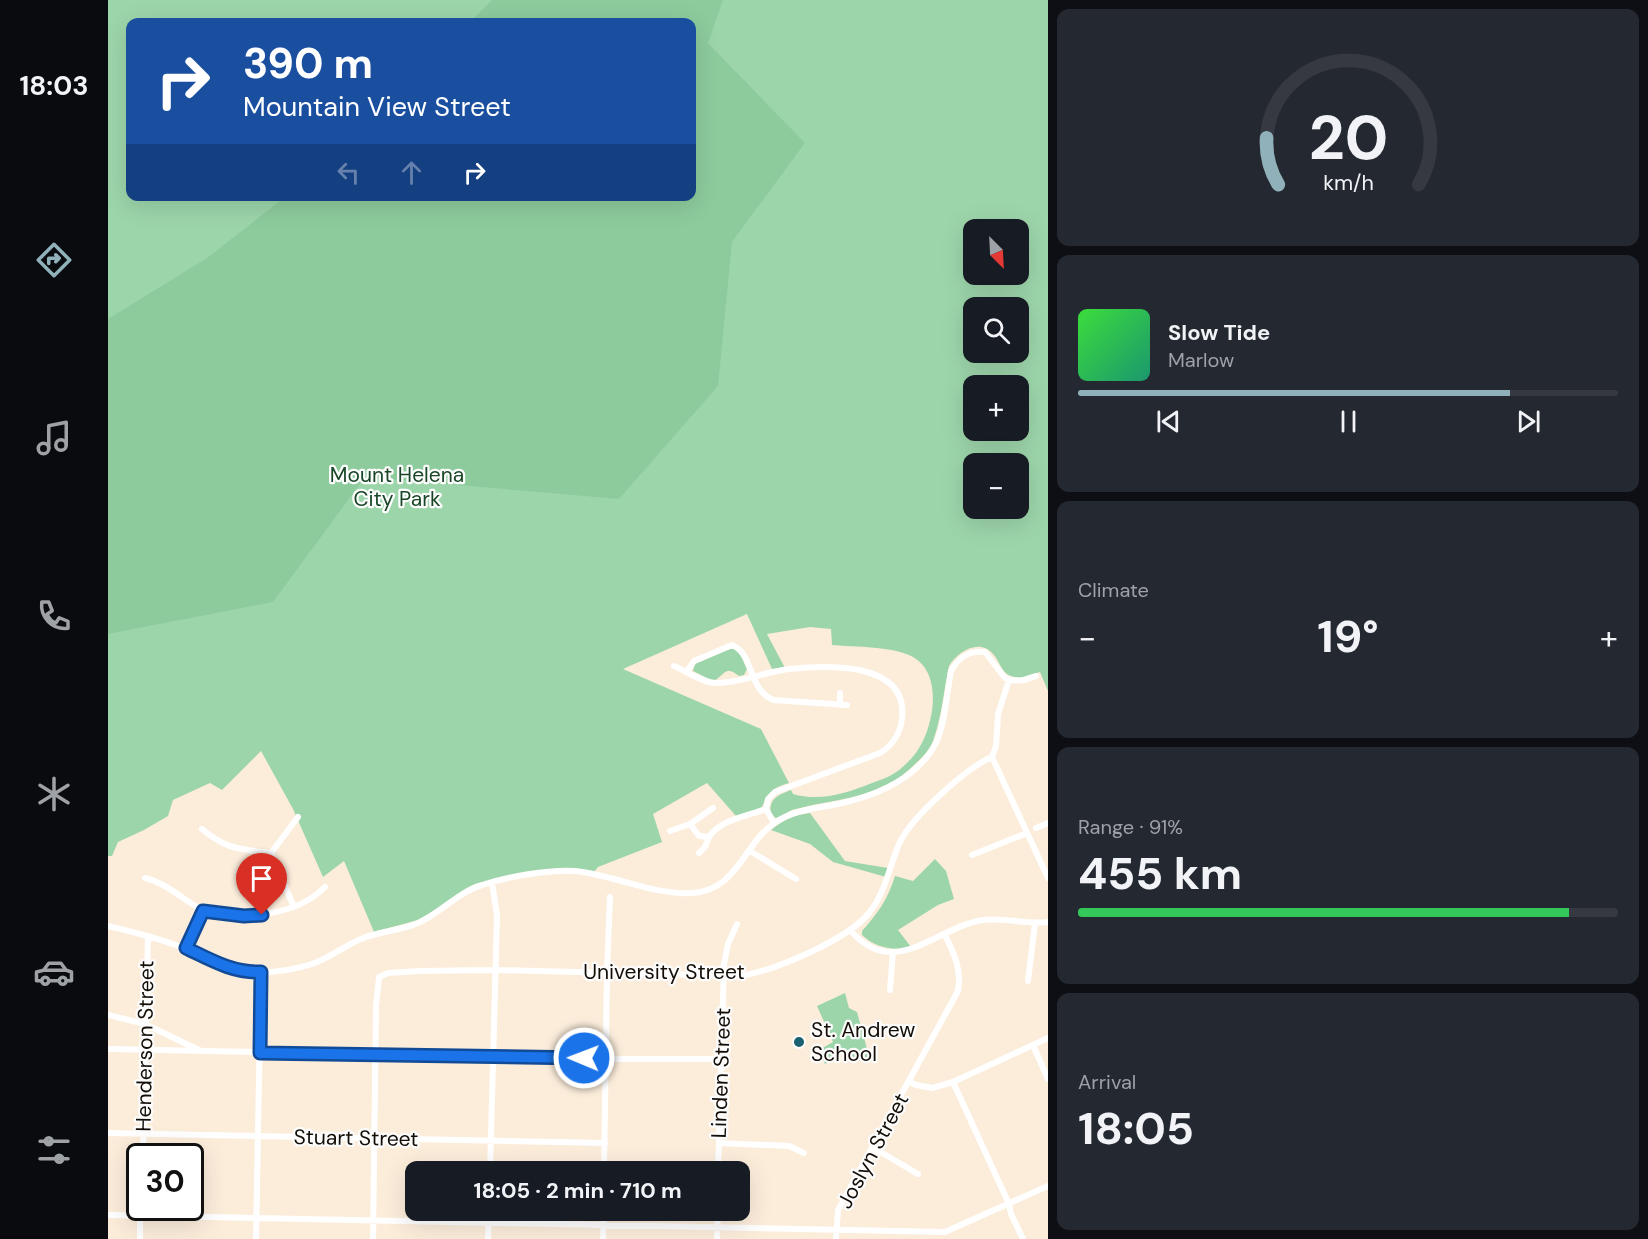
<!DOCTYPE html>
<html lang="en">
<head>
<meta charset="utf-8">
<style>
	body { margin:0; font-family:"DM Sans",sans-serif; background:#242831; color:#f1f3f6; height:100vh; display:flex; flex-direction:column; font-size:22px; white-space:nowrap }
	* { box-sizing:border-box; margin:0 }
	p { font-size:20px; color:#9ea1a6 }
	.icon { flex:none; width:33px; height:33px; fill:none; stroke:currentColor; stroke-width:2; stroke-linecap:round; stroke-linejoin:round }
	.map { position:relative; flex:1; overflow:hidden }
	.sheet { display:flex; flex-direction:column; gap:9px; padding:9px; background:#0d0f14; width:600px }
	.sheet>* { flex:none }
	.banner { position:absolute; left:18px; top:18px; width:570px; height:183px; border-radius:12px; box-shadow:0 6px 24px #0002; background:#1a4fa0; color:#fff; overflow:hidden }
	.needle { width:39px; rotate:156deg }
	.tools { position:absolute; left:855px; top:219px; display:grid; gap:12px }
	.tools a { display:grid; place-items:center; width:66px; height:66px; border-radius:12px; background:#171b24; box-shadow:0 6px 24px #0002; font-size:30px }
	.speed { position:absolute; left:18px; top:1143px; display:flex; gap:12px; font-size:30px; font-weight:700; text-align:center }
	.speed>* { display:grid; place-content:center; width:78px; height:78px; border-radius:50%; background:#171b24; box-shadow:0 6px 24px #0002; line-height:1 }
	.speed .limit { border:3px solid #111; border-radius:9px; background:#fff; color:#111 }
	.pin { position:absolute; display:grid; place-items:center; width:51px; height:51px; color:#fff; margin:-62px -26px; border-radius:50% 50% 50% 0; rotate:-45deg; box-shadow:0 0 6px #0007 }
	.pin .icon { rotate:45deg }
	.me { position:absolute; width:66px; margin:-33px; rotate:271deg; stroke-linejoin:round; filter:drop-shadow(0 0 4px #0008) }
	.turn { display:flex; align-items:center; gap:21px; height:126px; padding:0 18px; font-size:27px }
	.turn .icon { width:78px; height:78px; stroke-width:2.5 }
	.turn b { display:block; font-size:42px; line-height:51px }
	.lanes { display:flex; align-items:center; height:57px; padding:0 18px; background:#0003; justify-content:center; gap:30px; direction:ltr }
	.lanes .off { opacity:.35 }
	.big { font-size:45px; font-weight:700; line-height:1.1 }
	.sheet .card { flex:1; display:flex; flex-direction:column; justify-content:center; gap:9px; min-width:0; padding:0 21px; border-radius:12px; background:#242831 }
	.sheet .dial { align-items:center; gap:0 }
	.dial svg { height:156px; overflow:visible; fill:none; stroke:#363941; stroke-width:7; stroke-linecap:round; text-anchor:middle }
	.dial text { fill:#f1f3f6; stroke:none }
	.song { display:flex; align-items:center; gap:18px }
	.cover { width:72px; height:72px; border-radius:9px; background:linear-gradient(135deg,hsl(120 70% 55%),hsl(160 70% 35%)) }
	.played { height:6px; border-radius:3px; background:linear-gradient(90deg,#90b1ba 80%,#363941 80%) }
	.keys { display:flex; justify-content:space-around; direction:ltr }
	.heat { display:flex; justify-content:space-between; align-items:center; font-size:33px; direction:ltr }
	.charge { height:9px; border-radius:4px; background:linear-gradient(90deg,#34c759 91%,#363941 0) }
	.trip { position:absolute; left:297px; top:1161px; width:345px; height:60px; border-radius:12px; background:#171b24; box-shadow:0 6px 24px #0002; font-weight:700; line-height:60px; text-align:center }
	main { display:flex; flex:1; min-height:0 }
	.tab-bar { display:flex; flex-direction:column; width:108px; justify-content:space-around; align-items:center; background:#090b0e; color:#9ea1a6 }
	.tab-bar .icon { width:42px; height:42px }
	.tab-bar .current { color:#90b1ba }
	.tab-bar b { font-size:27px; color:#f1f3f6 }
	.map>svg:first-child { display:block }
	.green { fill:#9dd5aa; fill-rule:evenodd }
	.forest { fill:#8dcb9c }
	.lines { fill:none; stroke-linecap:round; stroke-linejoin:round }
	.minor { stroke:#fff; stroke-width:6 }
	.route-casing { stroke:#114b97; stroke-width:15 }
	.route { stroke:#1a73e8; stroke-width:10 }
	.poi-dot { fill:#196070; stroke:#fcfcfc; stroke-width:2 }
	.labels { text-anchor:middle; stroke-width:4.5; stroke-linejoin:round; paint-order:stroke }
	.park-label { font-size:21px; fill:#194627; stroke:#fcfcfc }
	.street-label { font-size:21px; fill:#140d06; stroke:#fcfcfc }
	.poi-label { font-size:21px; fill:#140d06; stroke:#fcfcfc; text-anchor:start }
</style>
</head>
<body>
<main>
<nav class="tab-bar">
<b>18:03</b>
<svg class="icon current" aria-label="directions" viewBox="0 0 24 24"><path d="M12 3l9 9-9 9-9-9zM9 14v-3h6M13 9l2 2-2 2"/></svg>
<svg class="icon" aria-label="music" viewBox="0 0 24 24"><path d="M9 18V5l10-2v13"/><circle cx="6" cy="18" r="3"/><circle cx="16" cy="16" r="3"/></svg>
<svg class="icon" aria-label="phone" viewBox="0 0 24 24"><path d="M5 4h4l2 5-3 2q2 4 5 5l2-3 5 2v4C11 20 4 13 5 4z"/></svg>
<svg class="icon" aria-label="climate" viewBox="0 0 24 24"><path d="M12 3v18M4 7l16 10M4 17L20 7"/></svg>
<svg class="icon" aria-label="car" viewBox="0 0 24 24"><path d="M5 17H2v-5l4-1 3-4h7l3 4 3 1v5h-3M9 17h6M6 11h13"/><circle cx="7" cy="17" r="2"/><circle cx="17" cy="17" r="2"/></svg>
<svg class="icon" aria-label="filters" viewBox="0 0 24 24"><path d="M4 7h16M4 17h16"/><circle cx="9" cy="7" r="2"/><circle cx="15" cy="17" r="2"/></svg>
</nav>
<div class="map">
<svg width="940" height="1239" viewBox="0 0 940 1239">
	<rect width="100%" height="100%" fill="#fceddb"/>
	<!-- green -->
	<path class="green" d="M0,0H940V691L932,672C923,675 913,680 903,676C893,673 892,661 885,654C872,638 850,651 841,666C836,689 834,715 826,738C823,749 815,757 807,764C772,800 733,797 688,809C681,810 675,816 668,818L663,815C660,799 670,795 683,790L685,794C712,802 739,793 764,783C771,780 779,778 785,774C794,769 806,757 811,748C826,724 835,674 805,657C785,646 747,647 724,645L723,629L702,627L659,634L677,668L664,669L639,614L515,669L653,729L681,783C662,789 661,792 653,809L628,816L599,783L545,814L554,842L490,867L486,872L468,869L378,881L310,920L266,932L236,861L215,877L185,809L153,751L114,790L102,783L65,800L60,816L36,830L10,842L4,856H0ZM22,22H584V196H22ZM866,230H910V274H866ZM866,308H910V352H866ZM866,386H910V430H866ZM866,464H910V508H866Z
		M624,648L631,651L639,669L636,675L631,676C616,664 616,677 605,681L585,671L587,664Z
		M702,813L737,861L780,868L778,877L725,862L702,844L663,830C675,820 686,815 702,813Z
		M827,859L838,871L846,899L830,905L790,930L803,947C785,951 768,948 754,935V931C770,913 780,899 787,876L805,881Z
		M737,993L741,1008L749,1012L761,1056L749,1062L740,1050L727,1056L728,1059L717,1064L711,1050L725,1042L709,1006Z"/>
	<!-- forest -->
	<path class="forest" d="M384,0H615L600,43L697,143L624,242L610,386L511,499L257,477L165,602L0,634V319L99,258L177,197L584,196V22H362Z"/>
	<g class="lines">
		<!-- minor -->
		<path class="minor" d="M566,666C578,671 595,683 608,683C632,683 657,672 681,669C719,665 801,661 794,719C792,734 785,745 772,753L667,792L660,799L658,809L666,823
			M579,671L586,661L624,645C646,654 639,688 665,700L739,705
			M901,680L890,714L888,746L884,757L940,878
			M732,705V693
			M582,824L591,836L601,837C612,820 639,816 658,809
			M928,828L940,823
			M94,829C119,850 132,849 163,853L190,817
			M562,831L582,824L605,808
			M642,851L688,879
			M163,853L186,907
			M591,853L597,847L601,837
			M864,855L919,833
			M37,878C59,883 75,900 94,910C101,914 109,914 117,914C151,917 191,913 217,887
			M0,926C26,932 52,939 76,948C102,957 123,973 151,973C167,972 189,969 204,964C222,958 236,946 253,939C271,931 292,931 310,923C333,913 350,892 374,885C398,877 442,869 467,871C506,875 544,895 584,893C631,890 635,843 668,822C686,810 709,808 730,804C767,796 809,779 828,743C837,724 839,692 843,671C851,657 861,650 877,652L897,678C909,683 917,680 928,676
			M743,931C787,981 828,927 875,920C897,917 918,925 940,922
			M78,948L95,911
			M920,981L927,923
			M782,990L785,952
			M0,1015L37,1024L91,1050
			M925,1045L940,1079
			M0,1049L499,1059H613
			M802,1082L808,1085L824,1088L845,1082L940,1038
			M845,1082L901,1204L903,1214L915,1239
			M0,1133L497,1143
			M611,1143L681,1146L696,1153
			M764,1147L810,1174
			M35,1156L40,936
			M382,1172L389,916L384,882
			M496,1172L499,972L502,897
			M610,1172L616,964L620,944L629,924
			M0,1215L837,1232L940,1186
			M32,1239V1208
			M148,1239L153,973
			M265,1239L268,1006L271,977L280,973L311,971L386,970L632,976C666,971 739,940 761,913C778,892 781,866 792,842C804,817 858,768 884,757
			M380,1239L381,1210
			M495,1239L496,1210
			M609,1239L610,1210
			M728,1239L730,1210L850,991C854,969 846,954 837,935"/>
	</g>
	<g class="lines">
		<!-- route casing -->
		<g class="route-casing">
			<path id="route" d="M154,915L136,916L95,911L78,948C103,960 125,973 153,972L152,1053L476,1058"/>
		</g>
		<!-- route -->
		<use href="#route" class="route"/>
	</g>
	<!-- markers -->
	<circle class="poi-dot" cx="691" cy="1042" r="6"/>
	<g class="labels">
		<!-- park labels -->
		<g class="park-label">
			<text x="289" y="482">Mount Helena<tspan x="289" dy="24">City Park</tspan></text>
		</g>
		<!-- street labels -->
		<g class="street-label">
			<text x="556" y="979">University Street</text>
			<text transform="translate(37 1046) rotate(-89)" y="7">Henderson Street</text>
			<text transform="translate(613 1073) rotate(-88)" y="7">Linden Street</text>
			<text transform="translate(248 1138) rotate(1)" y="7">Stuart Street</text>
			<text transform="translate(765 1151) rotate(-62)" y="7">Joslyn Street</text>
		</g>
		<!-- poi labels -->
		<g class="poi-label">
			<text x="703" y="1037">St. Andrew<tspan x="703" dy="24">School</tspan></text>
		</g>
	</g>
</svg>
<div class="tools">
<a><svg class="needle" viewBox="-14 -14 28 28"><path d="M0-13l5 13h-10z" fill="#e53935"/><path d="M0 13l5-13h-10z" fill="#9ea1a6"/></svg></a>
<a><svg class="icon" aria-label="search" viewBox="0 0 24 24"><circle cx="10" cy="10" r="6"/><path d="M15 15l6 6"/></svg></a>
<a>+</a>
<a>−</a>
</div>
<div class="speed"><div class="limit">30</div></div>
<div class="pin" style="left:154px;top:915px;background:#d93025"><svg class="icon" aria-label="arrive" viewBox="0 0 24 24"><path d="M6 21V4h12l-3 4 3 4H6"/></svg></div>
<svg class="me" style="left:476px;top:1058px" viewBox="-20 -20 40 40"><circle r="17" fill="#1a73e8" stroke="#fff" stroke-width="3"/><path d="M0-11L8 9 0 5-8 9z" fill="#fff"/></svg>
<div class="trip">18:05 · 2 min · 710 m</div>
<div class="banner">
<div class="turn"><svg class="icon" aria-label="right" viewBox="0 0 24 24"><path d="M7 20v-9h11M14 6l5 5-5 5"/></svg><div><b>390 m</b>Mountain View Street</div></div>
<div class="lanes"><svg class="icon off" aria-label="left" viewBox="0 0 24 24"><path d="M17 20v-9H6M10 6l-5 5 5 5"/></svg><svg class="icon off" aria-label="ahead" viewBox="0 0 24 24"><path d="M12 20V5M6 11l6-6 6 6"/></svg><svg class="icon" aria-label="right" viewBox="0 0 24 24"><path d="M7 20v-9h11M14 6l5 5-5 5"/></svg></div>
</div>
</div>
<section class="sheet">
<div class="card dial"><svg viewBox="0 0 100 80">
<path d="M14 69A42 42 0 1 1 86 69"/>
<path d="M14 69A42 42 0 0 1 8 45" stroke="#90b1ba"/>
<text x="50" y="56" font-size="32" font-weight="700">20</text>
<text x="50" y="72" font-size="11">km/h</text>
</svg></div>
<div class="card">
<div class="song"><i class="cover"></i><div><b>Slow Tide</b><p>Marlow</p></div></div>
<div class="played"></div>
<div class="keys"><svg class="icon" aria-label="previous" viewBox="0 0 24 24"><path d="M18 5L8 12l10 7zM5 5v14"/></svg><svg class="icon" aria-label="pause" viewBox="0 0 24 24"><path d="M8 5v14M16 5v14"/></svg><svg class="icon" aria-label="next" viewBox="0 0 24 24"><path d="M6 5l10 7-10 7zM19 5v14"/></svg></div>
</div>
<div class="card"><p>Climate</p>
<div class="heat"><a>−</a><b class="big">19°</b><a>+</a></div>
</div>
<div class="card"><p>Range · 91%</p><b class="big">455 km</b><div class="charge"></div></div>
<div class="card"><p>Arrival</p><b class="big">18:05</b></div>
</section>
</main>
</body>
</html>
